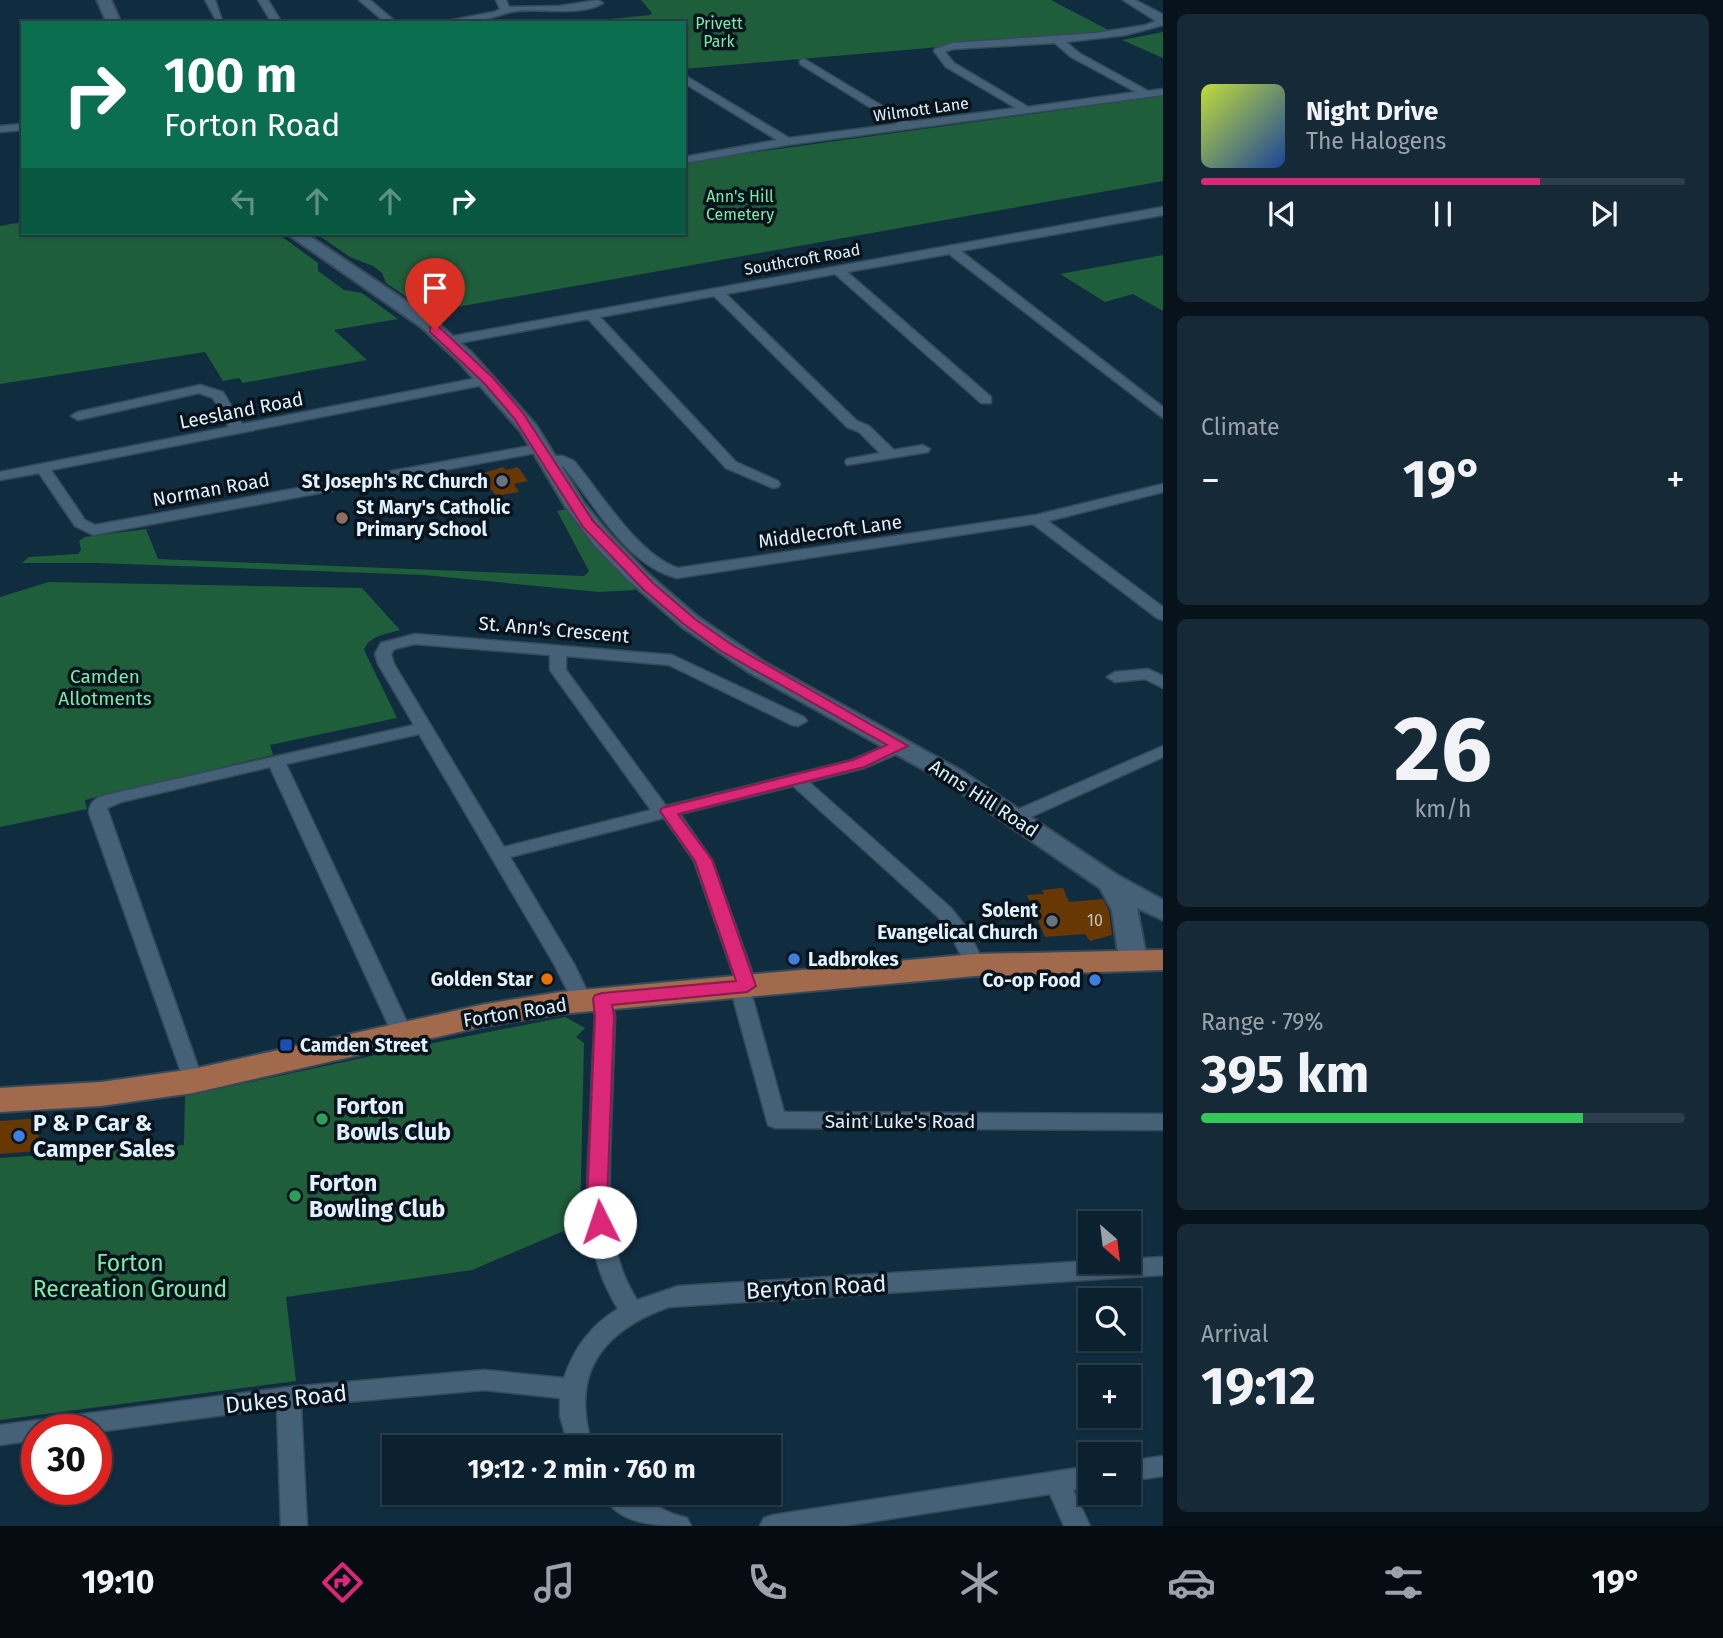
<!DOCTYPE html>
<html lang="en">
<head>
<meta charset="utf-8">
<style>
	body { margin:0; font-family:"Fira Sans",sans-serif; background:#152937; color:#f1f3f6; height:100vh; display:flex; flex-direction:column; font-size:26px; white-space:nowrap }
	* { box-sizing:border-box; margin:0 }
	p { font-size:23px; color:#9aa3aa }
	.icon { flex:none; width:38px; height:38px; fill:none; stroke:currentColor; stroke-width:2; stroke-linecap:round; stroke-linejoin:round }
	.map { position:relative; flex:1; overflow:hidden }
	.details { display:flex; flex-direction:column; gap:14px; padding:14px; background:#07121a; width:560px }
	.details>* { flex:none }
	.banner { position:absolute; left:21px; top:21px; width:665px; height:214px; border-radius:0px; box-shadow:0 2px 5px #0004,0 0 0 2px #2c3e4b; background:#0b6e4f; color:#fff; overflow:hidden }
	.needle { width:46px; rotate:152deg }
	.fabs { position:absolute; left:1078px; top:1211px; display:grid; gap:14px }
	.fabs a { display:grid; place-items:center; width:63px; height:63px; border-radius:0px; background:#0c212f; box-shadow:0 2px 5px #0004,0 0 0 2px #2c3e4b; font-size:35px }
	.speed { position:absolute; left:21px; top:1414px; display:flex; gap:14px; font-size:35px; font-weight:700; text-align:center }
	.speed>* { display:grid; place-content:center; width:91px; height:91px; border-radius:50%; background:#0c212f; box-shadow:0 2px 5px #0004,0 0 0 2px #2c3e4b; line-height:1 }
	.speed .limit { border:10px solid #d22; background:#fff; color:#111 }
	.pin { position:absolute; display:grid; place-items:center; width:60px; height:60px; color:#fff; margin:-72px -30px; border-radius:50% 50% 50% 0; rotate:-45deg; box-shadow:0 0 7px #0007 }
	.pin .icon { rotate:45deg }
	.me { position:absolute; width:77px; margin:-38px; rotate:356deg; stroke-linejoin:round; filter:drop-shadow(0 0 5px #0008) }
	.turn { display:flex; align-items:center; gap:24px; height:147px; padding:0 28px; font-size:32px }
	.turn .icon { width:91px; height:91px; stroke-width:2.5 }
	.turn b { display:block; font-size:49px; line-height:60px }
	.lanes { display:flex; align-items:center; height:66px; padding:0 28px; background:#0003; justify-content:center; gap:35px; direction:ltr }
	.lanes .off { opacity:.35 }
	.big { font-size:52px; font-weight:700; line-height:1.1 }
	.details .widget { flex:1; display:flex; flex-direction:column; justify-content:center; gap:10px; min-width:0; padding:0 24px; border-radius:10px; background:#152937 }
	.details .dial { align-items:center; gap:0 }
	.dial b { font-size:91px; line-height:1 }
	.song { display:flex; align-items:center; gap:21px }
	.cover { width:84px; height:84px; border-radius:10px; background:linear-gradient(135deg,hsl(70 70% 55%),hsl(220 70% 35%)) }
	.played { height:7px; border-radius:4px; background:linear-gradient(90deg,#db2777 70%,#2c3e4b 70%) }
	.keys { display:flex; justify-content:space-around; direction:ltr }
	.heat { display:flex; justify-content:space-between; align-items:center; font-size:38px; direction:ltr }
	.charge { height:10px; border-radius:5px; background:linear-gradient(90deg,#34c759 79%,#2c3e4b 0) }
	.trip { position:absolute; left:382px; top:1435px; width:399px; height:70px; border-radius:0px; background:#0c212f; box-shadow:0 2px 5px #0004,0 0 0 2px #2c3e4b; font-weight:700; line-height:70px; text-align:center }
	.tabs { display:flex; height:112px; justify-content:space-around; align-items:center; background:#050d13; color:#9aa3aa }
	.tabs .icon { width:49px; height:49px }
	.tabs .current { color:#db2777 }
	.tabs b { font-size:32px; color:#f1f3f6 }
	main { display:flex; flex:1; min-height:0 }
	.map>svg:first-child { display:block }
	.green { fill:#1f5e3b }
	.building { fill:#673804 }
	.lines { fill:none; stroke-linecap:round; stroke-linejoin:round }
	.street-casing { stroke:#364959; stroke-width:3 }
	.secondary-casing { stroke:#364959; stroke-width:4 }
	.primary-casing { stroke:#364959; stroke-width:4 }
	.street { fill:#456177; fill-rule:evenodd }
	.secondary { fill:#456177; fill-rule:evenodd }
	.primary { fill:#a16a4c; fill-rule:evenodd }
	.route { fill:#db2777; stroke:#8e194d; stroke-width:2 }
	.worship-dot { fill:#6b7280; stroke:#08131b; stroke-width:2.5 }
	.education-dot { fill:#8d6e63; stroke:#08131b; stroke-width:2.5 }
	.shop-dot { fill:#3f7fe0; stroke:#08131b; stroke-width:2.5 }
	.food-dot { fill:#e8710a; stroke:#08131b; stroke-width:2.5 }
	.transit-dot { fill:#1a4fb4; stroke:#08131b; stroke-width:2.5 }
	.leisure-dot { fill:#2e9e5b; stroke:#08131b; stroke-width:2.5 }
	.labels { text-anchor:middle; stroke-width:7; stroke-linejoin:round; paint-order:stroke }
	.far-park-label { font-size:16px; fill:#7beca9; stroke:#08131b }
	.far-street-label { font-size:16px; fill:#e1f2fe; stroke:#08131b }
	.number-label { font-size:16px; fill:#c2c4c0 }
	.street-label { font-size:19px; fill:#e1f2fe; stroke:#08131b }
	.poi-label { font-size:19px; font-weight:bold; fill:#e1f2fe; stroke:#08131b; text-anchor:end }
	.park-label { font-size:19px; fill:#7beca9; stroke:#08131b }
	.near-poi-label { font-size:23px; font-weight:bold; fill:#e1f2fe; stroke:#08131b; text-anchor:start }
	.near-park-label { font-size:23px; fill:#7beca9; stroke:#08131b }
	.near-street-label { font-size:23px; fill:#e1f2fe; stroke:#08131b }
</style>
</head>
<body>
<main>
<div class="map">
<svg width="1163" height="1526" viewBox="0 0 1163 1526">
	<rect width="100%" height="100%" fill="#102c3f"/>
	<!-- green -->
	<path class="green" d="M641,0H1051L1112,32L684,69V23H569L650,15L652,13Z
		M1163,32V58L1122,40Z
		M1163,96V181L429,312L386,283L382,273L373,266L350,257L315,233H684V162Z
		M23,222V233H277L318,263V271L344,290L362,293L398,319L334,330L367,360L243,383L239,378L223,381L205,352L0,384V226Z
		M1163,255V311L1133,294L1105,302L1060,274Z
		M567,509L633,584L635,590L599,592L424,575L97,563H22L29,557L78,554L81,550L79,541L85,537L146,529L158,559L584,576L589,571L557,511Z
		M49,582L362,588L400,630C387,634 368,636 364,650L397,718L270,745L273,755L85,800L87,809L0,827V597Z
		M565,1017L585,1028L576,1037L584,1043L580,1224L472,1270L286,1297L296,1381L0,1420V1158L184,1145L185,1096L413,1047Z"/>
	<!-- building -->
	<path class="building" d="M503,467L506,470L518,467L528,481L514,484L519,492L496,496L492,490L484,491L474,476Z
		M1063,888L1069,902L1103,899L1109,911L1112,935L1090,941L1085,934L1045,937L1027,895L1044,894L1042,890Z
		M41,1118L37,1151L0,1154V1121Z"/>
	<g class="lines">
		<!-- street casing -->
		<g class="street-casing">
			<path id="street" d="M205,0H215L222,20H216Z
				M258,0H268L282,23H272Z
				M359,0H370L397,23H386Z
				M496,0H506L509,7L560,6L598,0L603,3C578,19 530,5 507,13C484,21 462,23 437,23L494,12L500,9Z
				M1123,0H1135L1162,14L1163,25L1126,35L1066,42L1079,53L1148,91L1163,89V95L787,145L684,163V157L777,140L684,83V75L789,138L897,124L800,64V60L804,59L909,122L1016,108L946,67L934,51L935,49L952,43L1096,33L1146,25L1156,21ZM1055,43L1071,57L1136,92L1028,107L954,63L945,52L953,49Z
				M23,124V130L0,132V126Z
				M1163,207V215L961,251L1163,407V418L949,254L847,272L991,397V403H981L835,274L726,294L857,421L869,426L894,450L923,445L930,449L928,452L847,465L845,462L847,459L880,453L859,432L847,427L714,296L600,317L736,462L778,481L780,484L778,487L773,488L726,468L588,319L448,345L441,341L448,337Z
				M488,376L495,380L493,383L51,470L85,520L95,525L541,444L548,448L546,451L93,535L75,526L39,473L0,480V472L229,427L213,398L199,393L78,420L71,416L78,412L200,385L223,392L242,424Z
				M563,456L574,461C601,493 638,555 678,568L1036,515L1163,484V492L1048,521L1163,607V620L1157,618L1033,524L677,578C626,565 595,505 564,467L543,463L541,460L548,456Z
				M415,634L672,655L804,717L807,721L798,726L792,725L669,665L566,656V670L666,806L852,760L894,742H906L909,746L906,750L864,768L809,782L951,908L966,927L985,965L982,970H968L948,929L937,916L793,786L680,814L712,860L757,986L751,992L784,1112L1163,1114V1130L775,1128L768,1125L730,987L736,982L694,861L664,818L510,857L574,964L592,1001L589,1006H575L554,964L419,734L286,764L412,1033L409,1038H395L392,1033L270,767L121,802L107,808L203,1081L200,1086L193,1088L186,1086L89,813C89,798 102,796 115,793L414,725L378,664L375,654L381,643ZM415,644L550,655V670L651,810L504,847L394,664L391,654L394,649Z
				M1148,669L1163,676V688L1145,679L1115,682L1107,677L1115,672Z
				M1163,746V757L1022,821H1010L1007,817L1010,813Z
				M602,992L609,994L615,1016C614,1053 612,1091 611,1128C609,1187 604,1248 637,1300L678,1286L1090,1261L1129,1262V1259L1163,1257V1275L669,1307C601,1331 569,1375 593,1447H569L560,1416V1398L484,1390L301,1406L307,1526H281L277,1408L96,1432V1430H37V1440L0,1445V1425L289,1387L484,1370L564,1378C574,1348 591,1325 618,1309C582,1251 586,1194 590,1128C591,1091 593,1053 595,1016L592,999L595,994Z
				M1163,1456V1476L1129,1481V1461Z
				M1090,1466V1488L1073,1490L1090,1526H1064L1050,1494L844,1526H760L764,1518L773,1515Z
				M602,1493H630L673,1514L687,1518L691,1526C659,1526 617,1526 602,1493Z"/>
		</g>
		<!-- secondary casing -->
		<g class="secondary-casing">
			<path id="secondary" d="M97,0H111L121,23H107Z
				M286,233H305L433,319L472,353L536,425L584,503L611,536L645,571L698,617L766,663L962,771L1117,875L1163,900V920L1137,908L1147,960L1143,966L1133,969L1123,966L1119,960L1112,910L1100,888L944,781L750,673L682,627L629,581L595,546L565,506L521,432L458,361L421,327Z"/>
		</g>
		<!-- primary casing -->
		<g class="primary-casing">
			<path id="primary" d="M1163,950V970L975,976L560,1014L485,1026L193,1093L101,1106L0,1112V1088L101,1082L193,1069L485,1004L560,992L975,954Z"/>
		</g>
		<!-- street -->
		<use href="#street" class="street"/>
		<!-- secondary -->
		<use href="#secondary" class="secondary"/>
		<!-- primary -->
		<use href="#primary" class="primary"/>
	</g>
	<!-- route -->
	<path class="route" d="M430,327H439L493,378L523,413L593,521L654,584L695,619L732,645L908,746L864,767L678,814L712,860L756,986L747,992L612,1005L614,1016L607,1203L610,1222L607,1227L600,1229L593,1227L587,1203L595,1016L593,999L595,995L602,993L736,981L695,861L660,811L662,808L853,760L887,745L721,651L685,625L644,590L583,527L514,418L484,383L430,332Z"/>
	<!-- markers -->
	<g class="worship-dot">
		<circle cx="502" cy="481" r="7"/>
		<circle cx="1052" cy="921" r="7"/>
	</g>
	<circle class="education-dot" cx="342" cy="518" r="7"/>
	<g class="shop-dot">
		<circle cx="794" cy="959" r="7"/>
		<circle cx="1095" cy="980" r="7"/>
		<circle cx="19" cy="1136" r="7"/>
	</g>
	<circle class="food-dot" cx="547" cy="979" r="7"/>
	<rect class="transit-dot" x="279" y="1038" width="14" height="14" rx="3.5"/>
	<g class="leisure-dot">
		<circle cx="322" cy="1119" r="7"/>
		<circle cx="295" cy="1196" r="7"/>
	</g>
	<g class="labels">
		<!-- far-park labels -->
		<g class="far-park-label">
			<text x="719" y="29">Privett<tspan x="719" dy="18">Park</tspan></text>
			<text x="740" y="202">Ann's Hill<tspan x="740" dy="18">Cemetery</tspan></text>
		</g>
		<!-- far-street labels -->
		<g class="far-street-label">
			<text transform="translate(921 109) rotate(-8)" y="6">Wilmott Lane</text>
			<text transform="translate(802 259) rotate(-10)" y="6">Southcroft Road</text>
		</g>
		<!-- number labels -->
		<g class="number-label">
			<text x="1095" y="926">10</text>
		</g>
		<!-- street labels -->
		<g class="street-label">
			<text transform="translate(241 410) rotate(-11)" y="7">Leesland Road</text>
			<text transform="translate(211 489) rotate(-10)" y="7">Norman Road</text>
			<text transform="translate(830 531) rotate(-8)" y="7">Middlecroft Lane</text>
			<text transform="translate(554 629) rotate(5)" y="7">St. Ann's Crescent</text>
			<text transform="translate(984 798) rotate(33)" y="7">Anns Hill Road</text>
			<text transform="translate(515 1012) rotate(-9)" y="7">Forton Road</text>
			<text x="900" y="1128">Saint Luke's Road</text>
		</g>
		<!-- poi labels -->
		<g class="poi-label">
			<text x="488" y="488">St Joseph's RC Church</text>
			<text x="356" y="514" text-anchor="start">St Mary's Catholic<tspan x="356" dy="22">Primary School</tspan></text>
			<text x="1038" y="917">Solent<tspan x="1038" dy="22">Evangelical Church</tspan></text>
			<text x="808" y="966" text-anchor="start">Ladbrokes</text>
			<text x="533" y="986">Golden Star</text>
			<text x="1081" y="987">Co-op Food</text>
			<text x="300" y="1052" text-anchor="start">Camden Street</text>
		</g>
		<!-- park labels -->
		<g class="park-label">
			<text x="105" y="683">Camden<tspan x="105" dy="22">Allotments</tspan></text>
		</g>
		<!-- near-poi labels -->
		<g class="near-poi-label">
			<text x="336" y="1114">Forton<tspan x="336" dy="26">Bowls Club</tspan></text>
			<text x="33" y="1131">P &amp; P Car &amp;<tspan x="33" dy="26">Camper Sales</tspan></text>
			<text x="309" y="1191">Forton<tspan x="309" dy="26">Bowling Club</tspan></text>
		</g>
		<!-- near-park labels -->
		<g class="near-park-label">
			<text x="130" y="1271">Forton<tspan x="130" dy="26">Recreation Ground</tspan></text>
		</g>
		<!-- near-street labels -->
		<g class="near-street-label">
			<text transform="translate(816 1287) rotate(-3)" y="8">Beryton Road</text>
			<text transform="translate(286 1399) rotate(-6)" y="8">Dukes Road</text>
		</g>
	</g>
</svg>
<div class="fabs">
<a><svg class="needle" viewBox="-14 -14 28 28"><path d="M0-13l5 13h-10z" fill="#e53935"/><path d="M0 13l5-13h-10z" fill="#9aa3aa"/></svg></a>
<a><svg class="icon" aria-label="search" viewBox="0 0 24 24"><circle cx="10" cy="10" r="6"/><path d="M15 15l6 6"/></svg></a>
<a>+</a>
<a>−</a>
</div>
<div class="speed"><div class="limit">30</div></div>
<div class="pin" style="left:435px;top:330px;background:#d93025"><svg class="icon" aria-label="arrive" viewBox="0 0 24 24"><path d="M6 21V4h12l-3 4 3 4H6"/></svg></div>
<svg class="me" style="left:600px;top:1222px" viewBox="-20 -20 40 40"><circle r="19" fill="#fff"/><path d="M0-13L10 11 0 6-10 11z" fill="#db2777"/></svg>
<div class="trip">19:12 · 2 min · 760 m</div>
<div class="banner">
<div class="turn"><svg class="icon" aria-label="right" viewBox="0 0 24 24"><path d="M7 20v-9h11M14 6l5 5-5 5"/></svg><div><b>100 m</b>Forton Road</div></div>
<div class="lanes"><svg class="icon off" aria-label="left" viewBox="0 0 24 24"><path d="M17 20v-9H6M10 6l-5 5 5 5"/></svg><svg class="icon off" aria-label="ahead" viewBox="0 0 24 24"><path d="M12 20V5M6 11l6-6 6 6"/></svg><svg class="icon off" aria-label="ahead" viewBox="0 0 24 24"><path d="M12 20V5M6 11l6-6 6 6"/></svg><svg class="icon" aria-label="right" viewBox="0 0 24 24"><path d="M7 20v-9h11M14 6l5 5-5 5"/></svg></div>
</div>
</div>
<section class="details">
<div class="widget">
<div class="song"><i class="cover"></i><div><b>Night Drive</b><p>The Halogens</p></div></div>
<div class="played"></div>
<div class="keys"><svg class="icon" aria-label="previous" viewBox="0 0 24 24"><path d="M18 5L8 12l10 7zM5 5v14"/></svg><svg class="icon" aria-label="pause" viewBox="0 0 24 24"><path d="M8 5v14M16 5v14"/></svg><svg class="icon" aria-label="next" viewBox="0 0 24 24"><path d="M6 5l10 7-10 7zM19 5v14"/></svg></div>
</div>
<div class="widget"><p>Climate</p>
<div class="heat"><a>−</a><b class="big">19°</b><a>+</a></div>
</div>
<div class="widget dial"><b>26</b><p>km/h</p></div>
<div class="widget"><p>Range · 79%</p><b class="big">395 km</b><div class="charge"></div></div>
<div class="widget"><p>Arrival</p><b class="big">19:12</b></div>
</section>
</main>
<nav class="tabs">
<b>19:10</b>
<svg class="icon current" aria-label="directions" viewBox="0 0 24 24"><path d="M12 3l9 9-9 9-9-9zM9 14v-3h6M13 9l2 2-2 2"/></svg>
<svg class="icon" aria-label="music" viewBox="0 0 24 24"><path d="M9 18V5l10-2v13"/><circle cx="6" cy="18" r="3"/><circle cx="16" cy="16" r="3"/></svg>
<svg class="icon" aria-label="phone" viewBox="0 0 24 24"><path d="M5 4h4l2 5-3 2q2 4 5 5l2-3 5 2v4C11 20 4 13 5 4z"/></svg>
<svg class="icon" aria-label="climate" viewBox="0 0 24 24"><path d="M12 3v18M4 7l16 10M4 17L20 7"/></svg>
<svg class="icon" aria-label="car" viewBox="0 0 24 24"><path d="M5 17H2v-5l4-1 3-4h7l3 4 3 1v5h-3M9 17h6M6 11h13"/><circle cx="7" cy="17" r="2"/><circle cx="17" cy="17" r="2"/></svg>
<svg class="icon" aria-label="filters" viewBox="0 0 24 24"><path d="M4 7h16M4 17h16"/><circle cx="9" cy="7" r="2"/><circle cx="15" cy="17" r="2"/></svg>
<b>19°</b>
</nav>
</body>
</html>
